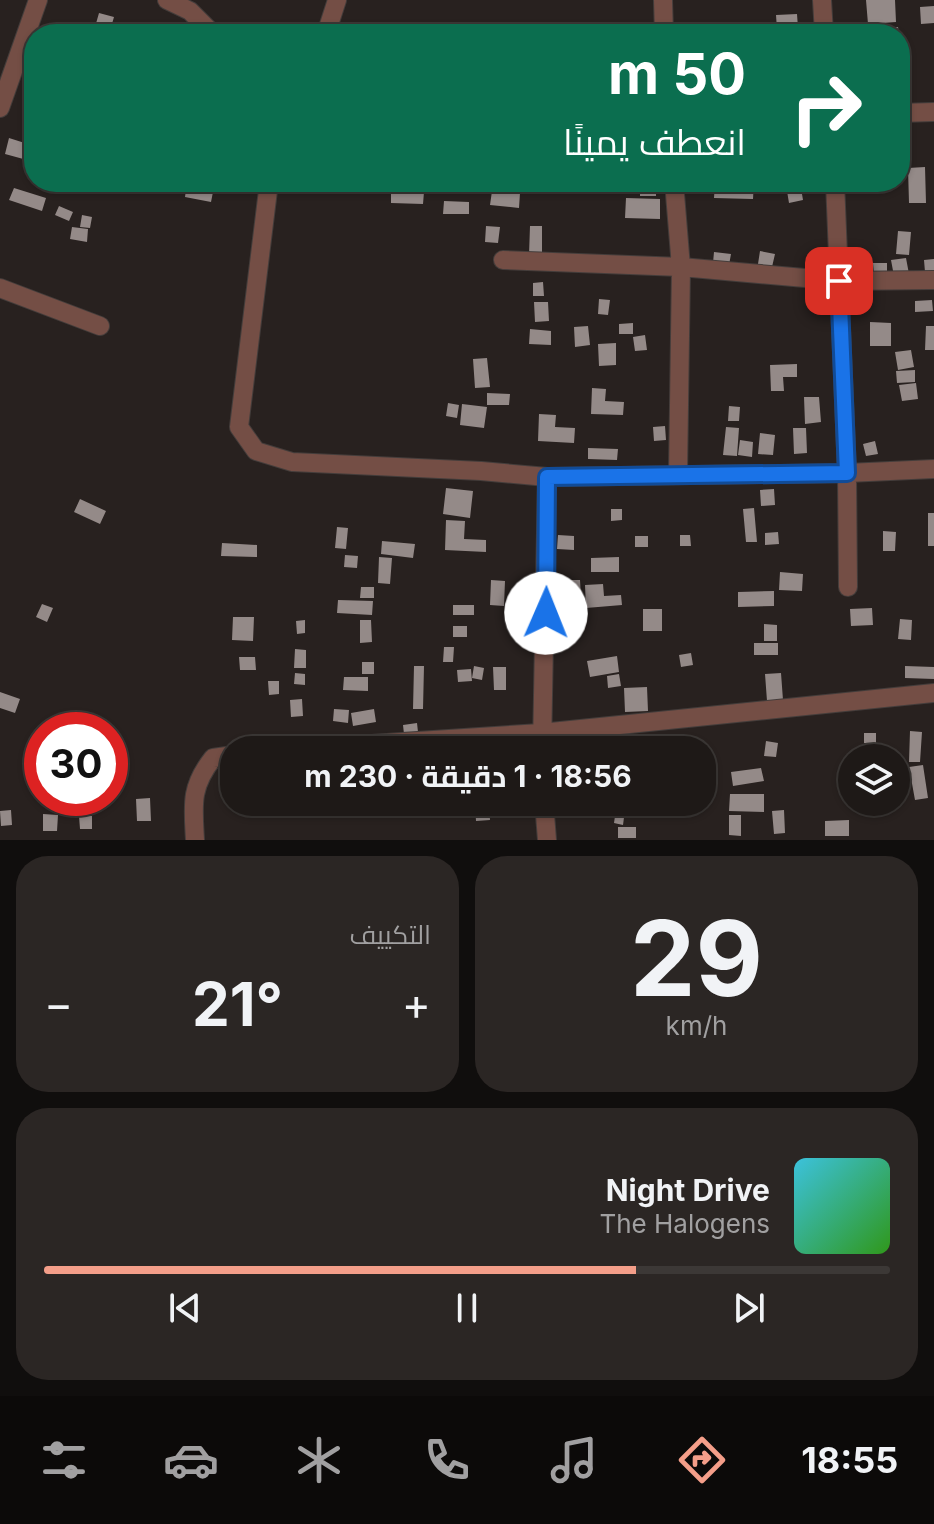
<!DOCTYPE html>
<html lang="ar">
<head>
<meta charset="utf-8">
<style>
	body { margin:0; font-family:Inter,Cairo,sans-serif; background:#2b2624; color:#f1f3f6; direction:rtl; height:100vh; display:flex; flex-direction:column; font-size:30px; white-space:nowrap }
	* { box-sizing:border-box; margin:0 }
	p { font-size:26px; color:#a1a0a1 }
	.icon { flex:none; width:44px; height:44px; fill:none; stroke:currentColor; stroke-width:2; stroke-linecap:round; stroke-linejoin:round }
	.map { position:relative; height:840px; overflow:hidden; direction:ltr }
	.sheet { display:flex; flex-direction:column; gap:16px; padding:16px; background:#100e0d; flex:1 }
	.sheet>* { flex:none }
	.top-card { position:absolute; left:24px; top:24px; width:886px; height:168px; border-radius:32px; box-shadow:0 2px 6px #0004,0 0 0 2px #3c3836; direction:rtl; background:#0b6e4f; color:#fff; overflow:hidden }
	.fabs { position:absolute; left:838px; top:744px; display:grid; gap:16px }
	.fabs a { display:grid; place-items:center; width:72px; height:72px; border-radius:50%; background:#1e1917; box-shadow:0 2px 6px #0004,0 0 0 2px #3c3836; font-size:40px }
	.speed { position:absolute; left:24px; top:712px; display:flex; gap:16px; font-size:40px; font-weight:700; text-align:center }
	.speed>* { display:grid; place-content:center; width:104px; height:104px; border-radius:50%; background:#1e1917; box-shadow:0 2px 6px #0004,0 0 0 2px #3c3836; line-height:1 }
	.speed .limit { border:12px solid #d22; background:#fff; color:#111 }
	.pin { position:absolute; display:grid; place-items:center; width:68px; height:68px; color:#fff; margin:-34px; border-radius:16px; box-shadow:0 4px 12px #0006 }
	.me { position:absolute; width:88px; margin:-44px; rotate:1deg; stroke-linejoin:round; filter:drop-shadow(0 0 6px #0008) }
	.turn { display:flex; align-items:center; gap:28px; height:168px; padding:0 32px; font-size:36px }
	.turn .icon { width:104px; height:104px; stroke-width:2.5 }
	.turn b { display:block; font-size:56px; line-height:68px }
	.big { font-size:60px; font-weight:700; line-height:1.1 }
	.sheet .widget { flex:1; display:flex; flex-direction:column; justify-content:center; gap:12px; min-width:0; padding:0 28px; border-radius:32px; background:#2b2624 }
	.sheet .dial { align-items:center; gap:0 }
	.dial b { font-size:104px; line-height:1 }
	.song { display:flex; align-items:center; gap:24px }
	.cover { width:96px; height:96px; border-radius:12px; background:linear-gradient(135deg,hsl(190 70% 55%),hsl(110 70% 35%)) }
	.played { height:8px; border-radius:4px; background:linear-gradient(90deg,#f49e89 70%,#3c3836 70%) }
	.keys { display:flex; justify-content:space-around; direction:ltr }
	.heat { display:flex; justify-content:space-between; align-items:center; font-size:44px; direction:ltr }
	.sheet .tiles { flex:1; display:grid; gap:16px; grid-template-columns:1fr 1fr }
	.widget:last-child { grid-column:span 2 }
	.trip { position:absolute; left:220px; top:736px; width:496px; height:80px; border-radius:32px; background:#1e1917; box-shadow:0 2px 6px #0004,0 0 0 2px #3c3836; font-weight:700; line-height:80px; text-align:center; direction:rtl }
	.dock { display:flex; height:128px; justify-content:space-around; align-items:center; background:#0c0a09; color:#a1a0a1 }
	.dock .icon { width:56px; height:56px }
	.dock .active { color:#f49e89 }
	.dock b { font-size:36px; color:#f1f3f6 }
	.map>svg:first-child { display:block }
	.building { fill:#948a88 }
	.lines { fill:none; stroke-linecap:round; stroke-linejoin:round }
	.street-casing { stroke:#443d3b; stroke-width:20 }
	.street { stroke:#744e45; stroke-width:18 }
	.route-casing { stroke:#114b97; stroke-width:20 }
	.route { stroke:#1a73e8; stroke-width:14 }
</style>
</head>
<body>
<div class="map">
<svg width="934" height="840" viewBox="0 0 934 840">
	<rect width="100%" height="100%" fill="#28211f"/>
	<!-- building -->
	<path class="building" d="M866,0H895L896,22L868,24Z
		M934,6V23L921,24L920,7Z
		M99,13L114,17L109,34H93Z
		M797,14L798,28L777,29L776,15Z
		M898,27L899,34H882V28Z
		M605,28V34H580V30Z
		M30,80L34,82V102L25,99Z
		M9,138L31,145L27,160L5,154Z
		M925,167L926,203H909L908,168Z
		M187,182H215L211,202L185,197Z
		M297,182H339L338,190L297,189Z
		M340,182H359V190L340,188Z
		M395,182H425V189H395Z
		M541,182H576V192L540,191Z
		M715,182H754L753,199L714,198Z
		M800,182L803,200L789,203L786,185Z
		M640,184H656V196H640Z
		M14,188L46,198L42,211L9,200Z
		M391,191L424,192L423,204L391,203Z
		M492,191L520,193L519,208L490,205Z
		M626,198L660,199V219L625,218Z
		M444,201L469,202V214H443Z
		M59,206L73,212L69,221L55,215Z
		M82,215L92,217L90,228L80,227Z
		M486,226L500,227L498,243L485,242Z
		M530,226H542V255H529Z
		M72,227L88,229L87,242L70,239Z
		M898,231L911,232L909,255L896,254Z
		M760,251L775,254L772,267L758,264Z
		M714,252L731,254L729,265L713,263Z
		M906,258L909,274L894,276L891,260Z
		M934,259V272H925L924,260Z
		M873,263H887V275H874Z
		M543,282L544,296H533V283Z
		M599,299L610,300L608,315L598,314Z
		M932,300L933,311L915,312V301Z
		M534,302H548L549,321L535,322Z
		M870,322L891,323V346H870Z
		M633,323V334H619V324Z
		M588,326L590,345L575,347L574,327Z
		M926,326H934V350H925Z
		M530,329L551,331V345L529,344Z
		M645,335L647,350L635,351L633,337Z
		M616,343V365L599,366L598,344Z
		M911,350L914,367L898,370L895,352Z
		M487,358L490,387L475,388L473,359Z
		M797,364V377H783L784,391H771L770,365Z
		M915,370V382L897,383L896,371Z
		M916,383L918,399L902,401L899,385Z
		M592,388L606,389L605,401L624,402L623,415L591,414Z
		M487,393L510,394L509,405H487Z
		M804,397H819L821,422L805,424Z
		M448,403L459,405L457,418L446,416Z
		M462,404L487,407L484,428L460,425Z
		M729,406L740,407L739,421H728Z
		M539,414L556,415L555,427L575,428L574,443L538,441Z
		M665,426L666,440L654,441L653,427Z
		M726,427L739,428L737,456L723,455Z
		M793,428H806L807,453L794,454Z
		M760,433L775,435L773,455L758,454Z
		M740,440L753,442L752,457L738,455Z
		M875,441L878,454L866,456L863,444Z
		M588,448L618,449L617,460L588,459Z
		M446,488L473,491L470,518L443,514Z
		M774,489L775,505L761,506L760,490Z
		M80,499L106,511L100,524L74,512Z
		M754,508L757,542H746L743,509Z
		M611,509H622V520L611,521Z
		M928,513H934V546H928Z
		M446,520L465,521L464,539L486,540V552L445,550Z
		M337,527L348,528L346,549L335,548Z
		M883,531L896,532L895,551H883Z
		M778,532L779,544L765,545V533Z
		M558,535L574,536V550L557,549Z
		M680,535H690L691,546H680Z
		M635,536H648V547H635Z
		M382,541L415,544L413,558L381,554Z
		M222,543L257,545V557L221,556Z
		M345,555L358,556L357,568L344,567Z
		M379,557L392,558L390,584L378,583Z
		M619,557V572H591V558Z
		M780,572L803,574L802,591L779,590Z
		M491,580L505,581L504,606L490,605Z
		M570,580H580L581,595L571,596Z
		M603,584L604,596L621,595L622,605L586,608L585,585Z
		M361,587H374V598H360Z
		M774,591V606L738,607V592Z
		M338,600L373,601L372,615L337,613Z
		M42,604L53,608L47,622L36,617Z
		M453,605H474V615H453Z
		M872,608L873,625L851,626L850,609Z
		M643,609H662V631H643Z
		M233,617H254L253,641L232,640Z
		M900,619L912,620L911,640L898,639Z
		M305,620V633L297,634L296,621Z
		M360,620H371L372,642L360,643Z
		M764,624L777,625V641H764Z
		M453,626H467V637H453Z
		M754,643H778V655H754Z
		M444,647H454L453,662H443Z
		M295,649L306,650V668H294Z
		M691,653L693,665L681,667L679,655Z
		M617,656L619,672L590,677L587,661Z
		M239,657H255L256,670H240Z
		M362,662H374V674H362Z
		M414,666H424L423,709H413Z
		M474,666L484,668L482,680L472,678Z
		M905,666L934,667V679L905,678Z
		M493,667H506V690H494Z
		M471,669L472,681L458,682L457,670Z
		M295,673L305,674V685L294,684Z
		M781,673L783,700L767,701L765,674Z
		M619,674L621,686L608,688L607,676Z
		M344,677H368V691L343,690Z
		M268,681H279V694L269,695Z
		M647,687L648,711L625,712L624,688Z
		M0,692L20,699L15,713L0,708Z
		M302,699L303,716L291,717L290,700Z
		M334,709L349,710L348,723L333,721Z
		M374,709L376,722L353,726L351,713Z
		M417,723L418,732L404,734L403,725Z
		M910,731L922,732L920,762H909Z
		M864,733H876V743H864Z
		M766,741L778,743L776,757L764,756Z
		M923,765L928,798L915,800L909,767Z
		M761,768L764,781L733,786L731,772Z
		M730,794H764V812L729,811Z
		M150,798L151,821H137L136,799Z
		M516,802H527V814L517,815Z
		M475,805H489L490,820L476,821Z
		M616,809L625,810L623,825L614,823Z
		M11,810L12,825L1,826L0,811Z
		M784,810L785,833L774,834L772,811Z
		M43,814L58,815L57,831H43Z
		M729,815H741V836L729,835Z
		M79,816H92V829H80Z
		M849,820V836H825V821Z
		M618,827H636V838H618Z"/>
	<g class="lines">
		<!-- street casing -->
		<g class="street-casing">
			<path id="street" d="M167,0L190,11L213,34
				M663,0L664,34
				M822,0L824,34
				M326,34L337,0
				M0,108L38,0
				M900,113L934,112
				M269,182L239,427L256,451L292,462L481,471L547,477L847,473L934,469
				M674,182L681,267L678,474
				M835,182L847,473L848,587
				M503,260L681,267L839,281L934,280
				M0,288L100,326
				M279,750L541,733L934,693
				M542,750L547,477
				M544,802L547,840
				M195,840C193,805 190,787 213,758L234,755"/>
		</g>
		<!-- street -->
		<use href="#street" class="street"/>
	</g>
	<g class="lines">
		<!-- route casing -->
		<g class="route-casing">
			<path id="route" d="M546,613L547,477L847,473L839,281"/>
		</g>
		<!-- route -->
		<use href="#route" class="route"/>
	</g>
</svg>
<div class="fabs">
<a><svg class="icon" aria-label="layers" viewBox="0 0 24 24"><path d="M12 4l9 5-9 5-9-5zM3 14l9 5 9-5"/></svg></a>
</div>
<div class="speed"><div class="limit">30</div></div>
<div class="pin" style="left:839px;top:281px;background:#d93025"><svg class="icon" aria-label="arrive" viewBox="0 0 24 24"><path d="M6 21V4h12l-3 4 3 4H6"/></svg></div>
<svg class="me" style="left:546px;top:613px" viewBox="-20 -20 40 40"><circle r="19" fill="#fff"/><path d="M0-13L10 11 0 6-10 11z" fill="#1a73e8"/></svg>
<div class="trip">18:56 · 1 دقيقة · 230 m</div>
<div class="top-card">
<div class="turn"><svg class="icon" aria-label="right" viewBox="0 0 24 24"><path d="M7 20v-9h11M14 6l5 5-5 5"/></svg><div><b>50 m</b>انعطف يمينًا</div></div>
</div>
</div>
<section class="sheet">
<div class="tiles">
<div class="widget dial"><b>29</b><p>km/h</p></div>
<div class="widget"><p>التكييف</p>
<div class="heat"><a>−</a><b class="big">21°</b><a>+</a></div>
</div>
<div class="widget">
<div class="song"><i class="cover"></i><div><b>Night Drive</b><p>The Halogens</p></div></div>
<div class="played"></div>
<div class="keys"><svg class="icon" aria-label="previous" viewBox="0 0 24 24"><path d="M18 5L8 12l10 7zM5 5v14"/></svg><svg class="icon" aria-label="pause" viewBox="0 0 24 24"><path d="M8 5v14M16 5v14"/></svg><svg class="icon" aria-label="next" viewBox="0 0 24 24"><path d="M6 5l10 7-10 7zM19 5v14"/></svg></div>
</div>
</div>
</section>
<nav class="dock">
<b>18:55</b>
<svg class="icon active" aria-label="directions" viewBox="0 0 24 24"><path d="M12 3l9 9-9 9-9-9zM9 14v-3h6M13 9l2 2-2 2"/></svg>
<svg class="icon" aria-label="music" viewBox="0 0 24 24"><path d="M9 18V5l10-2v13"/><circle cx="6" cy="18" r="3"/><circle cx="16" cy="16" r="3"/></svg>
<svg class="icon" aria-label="phone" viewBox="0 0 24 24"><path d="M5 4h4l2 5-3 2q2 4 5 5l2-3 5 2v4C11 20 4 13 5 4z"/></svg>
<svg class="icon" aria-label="climate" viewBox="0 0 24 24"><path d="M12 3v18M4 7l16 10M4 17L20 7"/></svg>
<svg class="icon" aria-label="car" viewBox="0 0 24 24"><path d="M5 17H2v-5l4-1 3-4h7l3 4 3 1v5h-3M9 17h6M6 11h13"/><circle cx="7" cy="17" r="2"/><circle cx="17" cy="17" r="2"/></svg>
<svg class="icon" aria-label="filters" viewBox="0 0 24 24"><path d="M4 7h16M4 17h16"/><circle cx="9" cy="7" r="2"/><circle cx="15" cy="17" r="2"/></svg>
</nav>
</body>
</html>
